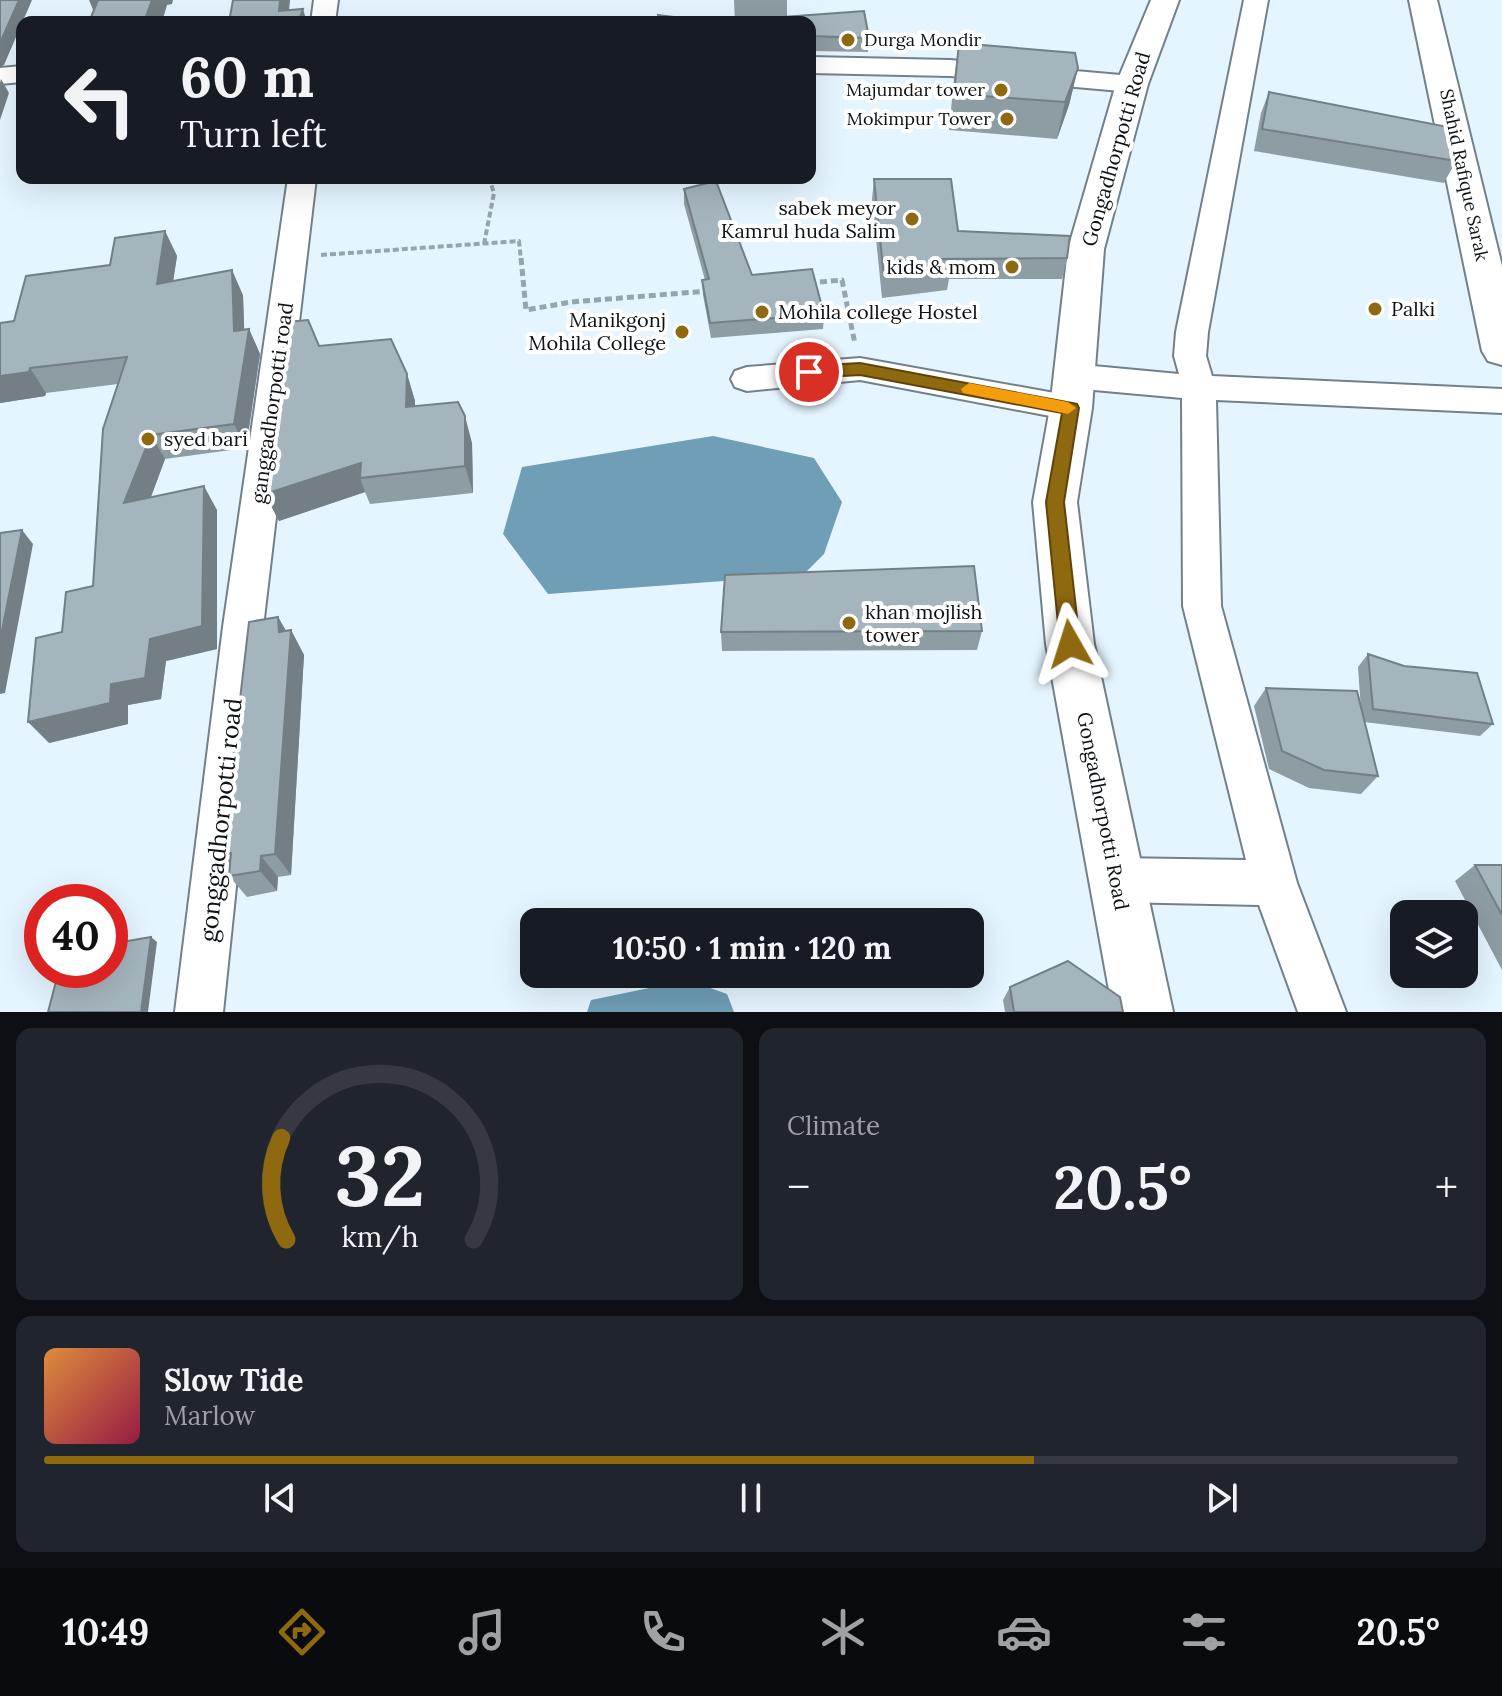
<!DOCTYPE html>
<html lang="en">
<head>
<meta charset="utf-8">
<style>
	body { margin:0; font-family:Lora,serif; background:#20242c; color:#f1f3f6; height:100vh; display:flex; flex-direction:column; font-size:30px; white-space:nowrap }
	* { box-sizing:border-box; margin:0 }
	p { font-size:26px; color:#9ea1a6 }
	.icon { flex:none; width:44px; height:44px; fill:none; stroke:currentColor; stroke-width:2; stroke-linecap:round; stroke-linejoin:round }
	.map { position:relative; height:1012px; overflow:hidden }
	.panel { display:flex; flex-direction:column; gap:16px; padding:16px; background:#0d0f14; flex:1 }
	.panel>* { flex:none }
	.top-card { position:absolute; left:16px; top:16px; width:800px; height:168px; border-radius:16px; box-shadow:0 8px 32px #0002; background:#171b24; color:#f1f3f6; overflow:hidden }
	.tools { position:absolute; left:1390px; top:900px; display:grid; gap:16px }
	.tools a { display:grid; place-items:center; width:88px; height:88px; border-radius:16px; background:#171b24; box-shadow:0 8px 32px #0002; font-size:40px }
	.speed { position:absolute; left:24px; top:884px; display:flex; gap:16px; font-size:40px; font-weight:700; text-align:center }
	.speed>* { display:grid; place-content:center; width:104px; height:104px; border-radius:50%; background:#171b24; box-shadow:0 8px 32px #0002; line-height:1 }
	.speed .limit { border:12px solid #d22; background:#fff; color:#111 }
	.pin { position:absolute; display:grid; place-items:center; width:68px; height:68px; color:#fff; margin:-34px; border:4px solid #fff; border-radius:50%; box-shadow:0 2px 8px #0007 }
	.me { position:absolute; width:88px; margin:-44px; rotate:354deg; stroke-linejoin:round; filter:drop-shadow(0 0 6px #0008) }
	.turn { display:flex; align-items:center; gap:28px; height:168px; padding:0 32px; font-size:36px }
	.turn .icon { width:104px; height:104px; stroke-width:2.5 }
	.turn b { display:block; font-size:56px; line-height:68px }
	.big { font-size:60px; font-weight:700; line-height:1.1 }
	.panel .widget { flex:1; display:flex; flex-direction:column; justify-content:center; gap:12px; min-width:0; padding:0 28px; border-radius:16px; background:#20242c }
	.panel .dial { align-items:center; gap:0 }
	.dial svg { height:208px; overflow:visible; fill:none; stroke:#363941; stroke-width:7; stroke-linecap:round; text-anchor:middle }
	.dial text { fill:#f1f3f6; stroke:none }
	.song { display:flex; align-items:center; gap:24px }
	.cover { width:96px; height:96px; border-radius:12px; background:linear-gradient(135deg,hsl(30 70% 55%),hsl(340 70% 35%)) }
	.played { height:8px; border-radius:4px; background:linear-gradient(90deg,#8f690f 70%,#363941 70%) }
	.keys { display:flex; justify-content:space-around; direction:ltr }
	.heat { display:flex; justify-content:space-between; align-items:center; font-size:44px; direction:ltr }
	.panel .tiles { flex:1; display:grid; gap:16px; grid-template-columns:1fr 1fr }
	.widget:last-child { grid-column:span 2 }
	.trip { position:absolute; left:520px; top:908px; width:464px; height:80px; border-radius:16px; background:#171b24; box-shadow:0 8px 32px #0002; font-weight:700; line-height:80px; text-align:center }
	.tabs { display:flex; height:128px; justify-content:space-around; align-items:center; background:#090b0e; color:#9ea1a6 }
	.tabs .icon { width:56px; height:56px }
	.tabs .active { color:#8f690f }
	.tabs b { font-size:36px; color:#f1f3f6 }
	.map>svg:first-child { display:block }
	.water { fill:#6f9eb6 }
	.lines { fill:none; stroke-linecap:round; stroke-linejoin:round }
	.minor-casing { stroke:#728089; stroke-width:4 }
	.tertiary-casing { stroke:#728089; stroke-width:4 }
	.path-far1 { stroke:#98a4ab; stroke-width:4; stroke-dasharray:6 3; stroke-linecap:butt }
	.path { stroke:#98a4ab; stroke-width:5; stroke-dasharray:7 4; stroke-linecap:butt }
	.minor { fill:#fff; fill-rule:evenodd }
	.tertiary { fill:#fff; fill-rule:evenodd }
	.wall { fill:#8e9ca3 }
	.shaded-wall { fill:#747f85 }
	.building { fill:#a5b5be; stroke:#747f85; stroke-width:2 }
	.route { fill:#8f690f; stroke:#5d440a; stroke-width:2 }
	.slow { fill:#f59e0b }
	.poi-dot { fill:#8f690f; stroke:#fff; stroke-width:3 }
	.labels { text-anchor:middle; stroke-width:8; stroke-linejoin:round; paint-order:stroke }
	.far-poi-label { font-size:18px; fill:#0d1215; stroke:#fff; text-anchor:end }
	.far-street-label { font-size:18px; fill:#0d1215; stroke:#fff }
	.street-label { font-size:20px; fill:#0d1215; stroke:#fff }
	.poi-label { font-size:20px; fill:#0d1215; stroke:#fff; text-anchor:start }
	.near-street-label { font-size:24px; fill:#0d1215; stroke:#fff }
</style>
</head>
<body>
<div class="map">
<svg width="1502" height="1012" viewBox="0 0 1502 1012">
	<rect width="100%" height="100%" fill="#e5f5ff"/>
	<!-- water -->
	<path class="water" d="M713,436L814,458L842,502L824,554L803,575L548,594L503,534L522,467Z
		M688,980L727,994L734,1012H587L591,1000Z"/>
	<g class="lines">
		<!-- minor casing -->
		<g class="minor-casing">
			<path id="minor" d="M314,0H338L335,22H311Z
				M1244,0H1268L1208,332L1206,356L1212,376L1502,389V413L1216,400L1221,606L1297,883L1346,1012H1298L1259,905L1116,902L1100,896L1093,880L1100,864L1116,858L1246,860L1183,606L1182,398L1072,388L1060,384L1056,376L1060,368L1072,364L1179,374L1174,356L1176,332Z
				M810,57L950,60L1132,76L1141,79L1145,84L1141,89L1132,92L950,76L810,73Z
				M22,66V82L0,84V68Z
				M288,178H316L263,627L223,1012H175L223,627Z
				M860,358L1071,396L1083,399L1088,408L1083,417L1071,420L860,380L747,391L735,387L731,379L735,371L747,367Z"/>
		</g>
		<!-- tertiary casing -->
		<g class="tertiary-casing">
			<path id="tertiary" d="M1151,0H1179L1148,84L1104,249L1092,408L1077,502L1094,644L1173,1012H1113L1046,644L1033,502L1050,408L1068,249L1116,84Z
				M1409,0H1437L1502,266V365L1488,361L1482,351Z"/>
		</g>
		<!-- path-far1 -->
		<path class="path-far1" d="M484,244L494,193L489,178
			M321,255L519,241L521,260"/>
		<!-- path -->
		<path class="path" d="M521,258L526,310L571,302L708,291
			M809,283L842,280L855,344"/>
		<!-- minor -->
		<use href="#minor" class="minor"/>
		<!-- tertiary -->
		<use href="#tertiary" class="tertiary"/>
	</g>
	<!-- wall -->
	<path class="wall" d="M734,0H787V17L864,11L869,38L868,52L810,51V22H735Z
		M959,43L1078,68L1069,105L1057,139L949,130L954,79Z
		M1269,92L1456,161L1444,183L1254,151L1261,113Z
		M874,179L958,231L1067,258L1062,279H949L947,290L882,298L872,199Z
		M684,189L752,275L824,314L823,329L711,338L703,295L702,280H705L684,204Z
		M165,231L177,256L173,281L243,295L244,330L249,329L260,354L246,448L165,459L151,497L217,510V649L166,661L161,699L128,705V724L49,743L62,632L93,586L118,384L46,393L45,396L0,403L14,321L110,265Z
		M319,346L407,374L415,401V406L472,443L473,493L370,504L365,492L279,521L265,494Z
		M278,617L286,631L291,630L304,655L291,875L278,877L277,891L247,897L229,876L230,864L222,854Z
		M982,631L977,650L722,651L721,632Z
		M1368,654L1493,724L1480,736L1364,722L1378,776L1361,794L1309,788L1269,769L1254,706L1266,688L1361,710L1358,667Z
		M1475,865H1502V970L1455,881Z
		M1010,987L1123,1012H1005L1003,1000Z"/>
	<!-- shaded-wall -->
	<path class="shaded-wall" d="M19,0H32L4,65L0,67V43Z
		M89,0H109L94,12Z
		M152,0H173L172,4L167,5L162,22H144Z
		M280,0H290L288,22L279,11Z
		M303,9L307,22H298Z
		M1078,68L1069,105L1057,139L1065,102Z
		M1,79L9,93L0,120V83Z
		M165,231L177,256L169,309L157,284Z
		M232,270L243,295L245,351L249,329L260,354L246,448L234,424V331Z
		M30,368L46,393L45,396L0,403V376Z
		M407,374L415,401V434L406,407Z
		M465,416L472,443L473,493L465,466Z
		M151,435L165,459L140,526L124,503Z
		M361,463L360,478L365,492L279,521L265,494Z
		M204,486L217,510V649L166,661L161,699L128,705V724L49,743L28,722L111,684L150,639Z
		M22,530L33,544L5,693L0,694V640Z
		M278,617L290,638L291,630L304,655L291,875L275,854L279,632Z
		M261,856L278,877L277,891L260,871Z
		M151,937L157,942L148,1012H141Z"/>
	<!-- building -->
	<path class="building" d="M0,0H19L0,43Z
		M98,0H152L144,22H89Z
		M233,0H280L279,11L303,9L298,22H229Z
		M864,11L869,38L810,36V22H783V17Z
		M658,15L713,22H659Z
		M959,43L1075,53L1078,68L1065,102L954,94Z
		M1269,92L1448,127L1456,161L1262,129Z
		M874,179H951L958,231L1070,236L1067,258L938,259L950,270L884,277Z
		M716,181L752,275L812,269L824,314L710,323L702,280L709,279L684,189Z
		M165,231L157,284L232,270L234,331L249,329L234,424L151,435L124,503L204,486L202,626L150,639L145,678L111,684L110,703L28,722L36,638L62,632L66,592L93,586L103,429L127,357L30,368L29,372L0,376V323L14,321L26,276L110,265L115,238Z
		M308,320L319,346L391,339L407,374L406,407L458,402L465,416V466L360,478L361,463L265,494L287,322Z
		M22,530L0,640V533Z
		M974,566L982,631L721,632L725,575Z
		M278,617L279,632L291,630L275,854L261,856L260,871L229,876L231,853L222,854L249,622Z
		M1368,654L1404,666L1477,673L1493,724L1373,709Z
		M1266,688L1357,691L1378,776L1324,770L1282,751Z
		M1475,865H1502V915Z
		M151,937L141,1012H48L59,970H110V944Z
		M1068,961L1120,997L1123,1012H1014L1010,987Z"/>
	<!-- route -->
	<path class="route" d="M860,363L1077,404L1079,408L1064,502L1080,644L1077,650L1070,653L1063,650L1060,644L1046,502L1062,413L860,375L809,378L801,372L809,366Z"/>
	<!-- slow -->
	<path class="slow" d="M969,383L1068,402L1076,408L1068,414L963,393L961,389Z"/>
	<!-- markers -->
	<g class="poi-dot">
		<circle cx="848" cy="40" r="8"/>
		<circle cx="1001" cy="90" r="8"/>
		<circle cx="1007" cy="119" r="8"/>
		<circle cx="912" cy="219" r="8"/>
		<circle cx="1012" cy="267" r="8"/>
		<circle cx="1375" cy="309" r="8"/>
		<circle cx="762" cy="312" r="8"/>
		<circle cx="682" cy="332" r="8"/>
		<circle cx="148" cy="439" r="8"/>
		<circle cx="849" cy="623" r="8"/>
	</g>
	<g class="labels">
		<!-- far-poi labels -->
		<g class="far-poi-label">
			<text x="864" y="46" text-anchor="start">Durga Mondir</text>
			<text x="985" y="96">Majumdar tower</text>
			<text x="991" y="125">Mokimpur Tower</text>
		</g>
		<!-- far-street labels -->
		<g class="far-street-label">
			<text transform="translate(1464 175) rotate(78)" y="6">Shahid Rafique Sarak</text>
		</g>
		<!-- street labels -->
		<g class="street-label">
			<text transform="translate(1116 149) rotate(-74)" y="7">Gongadhorpotti Road</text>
			<text transform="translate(272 403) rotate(-82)" y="7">ganggadhorpotti road</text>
			<text transform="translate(1103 811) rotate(79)" y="7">Gongadhorpotti Road</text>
		</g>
		<!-- poi labels -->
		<g class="poi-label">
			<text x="896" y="215" text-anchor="end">sabek meyor<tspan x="896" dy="23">Kamrul huda Salim</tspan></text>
			<text x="996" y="274" text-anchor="end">kids &amp; mom</text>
			<text x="1391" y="316">Palki</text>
			<text x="778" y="319">Mohila college Hostel</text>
			<text x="666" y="327" text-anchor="end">Manikgonj<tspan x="666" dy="23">Mohila College</tspan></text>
			<text x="164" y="446">syed bari</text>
			<text x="865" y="619">khan mojlish<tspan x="865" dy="23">tower</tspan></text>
		</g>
		<!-- near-street labels -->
		<g class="near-street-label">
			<text transform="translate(221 820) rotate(-84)" y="8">gonggadhorpotti road</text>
		</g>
	</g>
</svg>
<div class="tools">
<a><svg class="icon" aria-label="layers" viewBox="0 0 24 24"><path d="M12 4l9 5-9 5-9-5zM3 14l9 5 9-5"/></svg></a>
</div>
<div class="speed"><div class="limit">40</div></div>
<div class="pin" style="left:809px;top:372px;background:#d93025"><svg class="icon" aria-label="arrive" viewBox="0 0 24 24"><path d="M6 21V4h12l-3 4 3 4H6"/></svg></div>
<svg class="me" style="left:1070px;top:644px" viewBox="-20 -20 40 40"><path d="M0-17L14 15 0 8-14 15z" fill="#8f690f" stroke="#fff" stroke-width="4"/></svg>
<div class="trip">10:50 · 1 min · 120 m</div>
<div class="top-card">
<div class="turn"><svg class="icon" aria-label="left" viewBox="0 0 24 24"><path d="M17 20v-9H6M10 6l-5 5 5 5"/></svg><div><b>60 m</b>Turn left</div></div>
</div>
</div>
<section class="panel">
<div class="tiles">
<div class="widget dial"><svg viewBox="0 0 100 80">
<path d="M14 69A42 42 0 1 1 86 69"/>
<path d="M14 69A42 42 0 0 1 12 30" stroke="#8f690f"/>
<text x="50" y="56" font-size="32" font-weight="700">32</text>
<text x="50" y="72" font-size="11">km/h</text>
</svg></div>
<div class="widget"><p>Climate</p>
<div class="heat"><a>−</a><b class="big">20.5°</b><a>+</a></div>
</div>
<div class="widget">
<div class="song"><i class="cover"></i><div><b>Slow Tide</b><p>Marlow</p></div></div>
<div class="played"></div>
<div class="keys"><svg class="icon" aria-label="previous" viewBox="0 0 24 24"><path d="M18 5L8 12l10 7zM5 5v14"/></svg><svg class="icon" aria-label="pause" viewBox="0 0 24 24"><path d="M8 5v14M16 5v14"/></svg><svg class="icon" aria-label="next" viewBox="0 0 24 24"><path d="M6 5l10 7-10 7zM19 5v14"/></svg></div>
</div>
</div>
</section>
<nav class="tabs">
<b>10:49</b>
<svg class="icon active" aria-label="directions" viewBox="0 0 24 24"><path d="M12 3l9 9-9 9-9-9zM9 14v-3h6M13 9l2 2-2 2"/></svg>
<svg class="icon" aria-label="music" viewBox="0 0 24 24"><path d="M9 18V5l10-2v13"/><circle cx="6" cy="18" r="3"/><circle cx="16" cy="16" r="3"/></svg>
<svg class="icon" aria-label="phone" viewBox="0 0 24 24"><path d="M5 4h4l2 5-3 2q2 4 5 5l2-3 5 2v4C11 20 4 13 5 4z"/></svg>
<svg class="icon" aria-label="climate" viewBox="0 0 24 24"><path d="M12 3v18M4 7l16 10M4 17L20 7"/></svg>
<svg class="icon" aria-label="car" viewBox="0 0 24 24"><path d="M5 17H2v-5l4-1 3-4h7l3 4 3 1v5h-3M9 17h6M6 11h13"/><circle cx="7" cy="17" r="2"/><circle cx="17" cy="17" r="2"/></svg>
<svg class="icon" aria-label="filters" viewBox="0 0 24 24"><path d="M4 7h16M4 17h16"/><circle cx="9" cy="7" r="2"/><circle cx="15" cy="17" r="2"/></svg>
<b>20.5°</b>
</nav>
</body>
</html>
